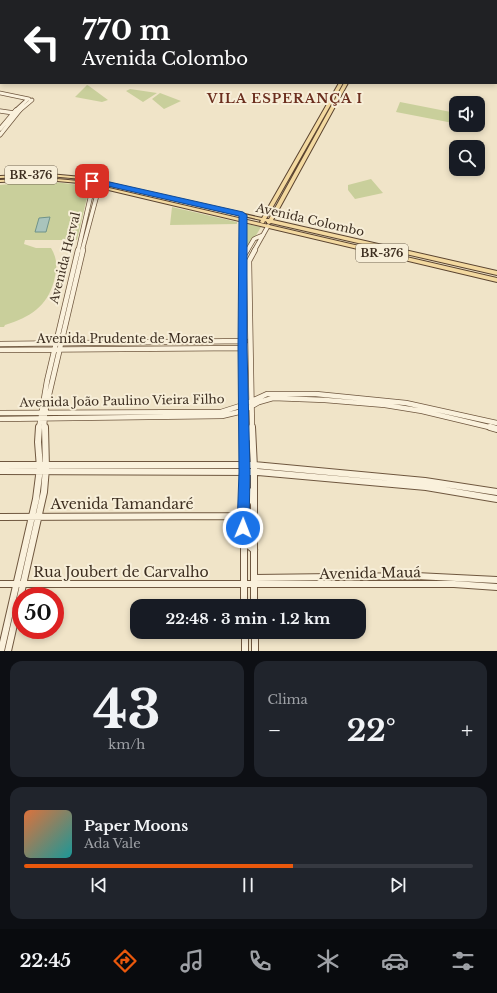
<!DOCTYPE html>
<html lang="pt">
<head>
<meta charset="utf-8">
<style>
	body { margin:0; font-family:"Libre Baskerville",serif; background:#20242c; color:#f1f3f6; height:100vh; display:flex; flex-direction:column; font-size:15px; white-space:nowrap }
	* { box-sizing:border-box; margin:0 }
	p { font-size:13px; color:#9ea1a6 }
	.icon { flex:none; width:22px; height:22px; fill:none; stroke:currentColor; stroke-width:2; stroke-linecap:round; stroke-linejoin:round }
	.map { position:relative; height:651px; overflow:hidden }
	.side { display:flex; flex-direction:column; gap:10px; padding:10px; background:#0d0f14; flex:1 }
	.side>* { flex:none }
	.banner { position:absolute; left:0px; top:0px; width:497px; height:84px; box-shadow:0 2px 6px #0003; background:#202124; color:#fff; overflow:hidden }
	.tools { position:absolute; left:449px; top:96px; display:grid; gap:8px }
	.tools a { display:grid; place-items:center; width:36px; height:36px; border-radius:8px; background:#171b24; box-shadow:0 2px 6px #0003; font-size:20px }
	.speed { position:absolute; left:12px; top:587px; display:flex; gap:8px; font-size:20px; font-weight:700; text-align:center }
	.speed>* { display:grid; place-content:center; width:52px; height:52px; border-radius:50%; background:#171b24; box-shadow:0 2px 6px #0003; line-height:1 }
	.speed .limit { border:6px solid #d22; background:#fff; color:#111 }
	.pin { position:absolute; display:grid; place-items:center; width:34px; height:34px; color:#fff; margin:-17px; border-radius:8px; box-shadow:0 2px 6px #0006 }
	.me { position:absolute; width:44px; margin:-22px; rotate:1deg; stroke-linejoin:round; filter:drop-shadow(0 0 3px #0008) }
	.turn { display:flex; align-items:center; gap:14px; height:84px; padding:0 16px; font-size:18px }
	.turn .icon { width:52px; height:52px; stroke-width:2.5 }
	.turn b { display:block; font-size:28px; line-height:34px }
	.big { font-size:30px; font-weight:800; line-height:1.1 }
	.side .card { flex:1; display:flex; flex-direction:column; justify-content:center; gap:6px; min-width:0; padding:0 14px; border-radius:12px; background:#20242c }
	.side .dial { align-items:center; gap:0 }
	.dial b { font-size:52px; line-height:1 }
	.song { display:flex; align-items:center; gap:12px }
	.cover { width:48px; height:48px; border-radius:6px; background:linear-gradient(135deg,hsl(20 70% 55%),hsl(180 70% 35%)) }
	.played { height:4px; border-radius:2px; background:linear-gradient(90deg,#ea580c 60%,#363941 60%) }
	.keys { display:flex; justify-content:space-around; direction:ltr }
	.heat { display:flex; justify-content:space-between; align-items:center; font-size:22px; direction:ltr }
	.side .tiles { flex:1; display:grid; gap:10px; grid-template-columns:1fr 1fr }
	.card:last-child { grid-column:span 2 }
	.trip { position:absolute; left:130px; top:599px; width:236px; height:40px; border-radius:12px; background:#171b24; box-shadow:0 2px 6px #0003; font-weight:800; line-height:40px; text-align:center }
	.tab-bar { display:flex; height:64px; justify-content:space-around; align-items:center; background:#090b0e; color:#9ea1a6 }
	.tab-bar .icon { width:28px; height:28px }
	.tab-bar .current { color:#ea580c }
	.tab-bar b { font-size:18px; color:#f1f3f6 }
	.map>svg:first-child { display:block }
	.green { fill:#c9cf9b }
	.water { fill:#a9c4bc; stroke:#6f938a }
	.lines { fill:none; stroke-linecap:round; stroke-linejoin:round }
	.secondary-far3-casing { stroke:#6f573f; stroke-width:4.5 }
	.secondary-far2-casing { stroke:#6f573f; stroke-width:5 }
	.secondary-far1-casing { stroke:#6f573f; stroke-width:6 }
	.secondary-casing { stroke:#6f573f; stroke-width:8 }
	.primary-casing { stroke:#5b4430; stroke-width:2 }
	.secondary-far3 { stroke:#faf1dc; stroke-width:3 }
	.secondary-far2 { stroke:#faf1dc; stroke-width:3.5 }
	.secondary-far1 { stroke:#faf1dc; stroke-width:4.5 }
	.secondary { stroke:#faf1dc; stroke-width:6 }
	.primary { fill:#f3d9a0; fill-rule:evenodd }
	.route { fill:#1a73e8; stroke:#114b97 }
	.labels { text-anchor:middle; stroke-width:4; stroke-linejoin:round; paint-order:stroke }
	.shield { fill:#f7eed8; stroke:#756857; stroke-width:1 }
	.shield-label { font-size:11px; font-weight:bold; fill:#3d2e20 }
	.street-label { font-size:12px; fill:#3d2e20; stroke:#f7eed8 }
	.far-district-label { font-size:13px; font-weight:bold; letter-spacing:1px; fill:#6b2e1e; stroke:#f7eed8 }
	.near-street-label { font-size:14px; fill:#3d2e20; stroke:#f7eed8 }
</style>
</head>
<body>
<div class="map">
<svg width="497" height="651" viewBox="0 0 497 651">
	<rect width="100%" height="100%" fill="#f0e4c8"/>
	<!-- green -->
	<path class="green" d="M87,85L89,86L108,100L102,102L75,97Z
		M130,89L157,93L143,102L126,91Z
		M160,93L181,101L164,109L152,99Z
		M400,102L456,113L453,123L396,112Z
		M371,179L383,193L355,199L348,190V185Z
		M32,182H55L86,186L89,189L77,240H25L24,244L36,248H51C58,260 57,268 54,281C47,307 30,317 5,325L4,327H0V185Z
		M172,207L237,222V224L170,225Z
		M243,223L261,227L242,259Z"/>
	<!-- water -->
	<path class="water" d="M50,217L46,232H35L39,218Z"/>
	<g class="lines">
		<!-- secondary-far3 casing -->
		<g class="secondary-far3-casing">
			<path id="secondary-far3" d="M187,0L194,1
				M200,0L206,1
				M0,93L29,99
				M15,111L28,99
				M19,111L32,100"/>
		</g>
		<!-- secondary-far2 casing -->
		<g class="secondary-far2-casing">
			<path id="secondary-far2" d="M0,111L14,113
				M0,129L16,110
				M0,135L20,110
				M243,220V251
				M78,251L92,190L94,186L102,183
				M82,251L98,191L102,183
				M247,251L254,239L263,235
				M254,251L268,226"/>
		</g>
		<!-- secondary-far1 casing -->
		<g class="secondary-far1-casing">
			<path id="secondary-far1" d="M243,250L244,428
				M243,257L247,250
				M0,344L245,341
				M0,350L244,348
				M0,413L221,412L243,405L267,394H316L406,403L497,423
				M0,419L222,416L243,411L259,402L273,398L325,400L385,405L422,411L493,428
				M244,425L246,428
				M39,428L47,381L78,250
				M44,428L45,412L83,250
				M252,428L249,261L255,250"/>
		</g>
		<!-- secondary casing -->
		<g class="secondary-casing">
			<path id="secondary" d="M244,427V606
				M245,427L252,439
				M252,427L254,468V606
				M490,427L497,429
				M0,465H254L425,481L497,492
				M0,471L258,472L426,487L497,499
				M245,509L253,490
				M0,517L244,516
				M243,541L254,550
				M254,578L416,576L497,580
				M0,584H454L497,587
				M245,632V651
				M255,632V651
				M1,651L36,499L40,468L38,442L39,427
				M8,651L44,492L46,468L45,427"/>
		</g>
		<!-- primary casing -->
		<g class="primary-casing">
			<path id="primary" d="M383,0H386V1H383Z
				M388,0H390V1H388Z
				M339,83H343L266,219H269L344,83H348L273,220L497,271V275L271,223L269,224L267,223V222L265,221L264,223H262L260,222L261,220L82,179L49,176L0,178V176L49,174L82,177L262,218Z
				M46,178L79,181L497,278V282L79,183L46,180L0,182V180Z"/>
		</g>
		<!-- secondary-far3 -->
		<use href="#secondary-far3" class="secondary-far3"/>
		<!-- secondary-far2 -->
		<use href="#secondary-far2" class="secondary-far2"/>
		<!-- secondary-far1 -->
		<use href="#secondary-far1" class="secondary-far1"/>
		<!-- secondary -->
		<use href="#secondary" class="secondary"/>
		<!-- primary -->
		<use href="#primary" class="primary"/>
	</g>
	<!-- route -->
	<path class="route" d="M92,178L243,212L247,215V348L250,472L249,528L247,532L243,534L239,532L237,528L239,472L238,348L239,216L90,182L88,181Z"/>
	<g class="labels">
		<!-- shield labels -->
		<g class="shield">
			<rect x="5" y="166" width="52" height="18" rx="3"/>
			<rect x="356" y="244" width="52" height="18" rx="3"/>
		</g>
		<g class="shield-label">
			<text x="31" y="179">BR-376</text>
			<text x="382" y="257">BR-376</text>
		</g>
		<!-- street labels -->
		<g class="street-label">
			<text transform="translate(310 220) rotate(13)" y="4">Avenida Colombo</text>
			<text transform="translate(65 258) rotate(-76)" y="4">Avenida Herval</text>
			<text x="125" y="343">Avenida Prudente de Moraes</text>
			<text transform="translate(122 401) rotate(-1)" y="4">Avenida João Paulino Vieira Filho</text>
		</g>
		<!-- far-district labels -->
		<g class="far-district-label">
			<text x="285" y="103">VILA ESPERANÇA I</text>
		</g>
		<!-- near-street labels -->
		<g class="near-street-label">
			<text x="122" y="509">Avenida Tamandaré</text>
			<text x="121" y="577">Rua Joubert de Carvalho</text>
			<text transform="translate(370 573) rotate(-1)" y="5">Avenida Mauá</text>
		</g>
	</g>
</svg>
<div class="tools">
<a><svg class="icon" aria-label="sound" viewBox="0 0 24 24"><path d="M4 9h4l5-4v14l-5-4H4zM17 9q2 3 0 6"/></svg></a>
<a><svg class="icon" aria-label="search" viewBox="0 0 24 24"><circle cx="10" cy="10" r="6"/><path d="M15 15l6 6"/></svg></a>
</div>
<div class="speed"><div class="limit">50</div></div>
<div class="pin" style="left:92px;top:181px;background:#d93025"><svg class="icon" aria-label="arrive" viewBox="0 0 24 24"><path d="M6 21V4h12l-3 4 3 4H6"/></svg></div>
<svg class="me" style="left:243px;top:528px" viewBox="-20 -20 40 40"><circle r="17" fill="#1a73e8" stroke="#fff" stroke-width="3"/><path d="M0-11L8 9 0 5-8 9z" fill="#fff"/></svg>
<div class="trip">22:48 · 3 min · 1.2 km</div>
<div class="banner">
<div class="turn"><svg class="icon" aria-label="left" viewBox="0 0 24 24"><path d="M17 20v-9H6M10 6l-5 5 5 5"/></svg><div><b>770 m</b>Avenida Colombo</div></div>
</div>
</div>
<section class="side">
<div class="tiles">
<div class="card dial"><b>43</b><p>km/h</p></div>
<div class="card"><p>Clima</p>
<div class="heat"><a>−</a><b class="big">22°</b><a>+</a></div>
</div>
<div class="card">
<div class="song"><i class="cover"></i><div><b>Paper Moons</b><p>Ada Vale</p></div></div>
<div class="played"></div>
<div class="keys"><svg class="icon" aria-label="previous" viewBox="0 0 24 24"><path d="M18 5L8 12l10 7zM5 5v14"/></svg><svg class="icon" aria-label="pause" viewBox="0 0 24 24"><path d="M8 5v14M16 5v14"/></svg><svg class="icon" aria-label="next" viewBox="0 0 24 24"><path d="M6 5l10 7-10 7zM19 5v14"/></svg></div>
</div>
</div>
</section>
<nav class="tab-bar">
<b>22:45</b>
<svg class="icon current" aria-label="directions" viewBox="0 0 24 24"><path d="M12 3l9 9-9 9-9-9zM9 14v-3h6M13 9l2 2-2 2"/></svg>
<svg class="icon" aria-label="music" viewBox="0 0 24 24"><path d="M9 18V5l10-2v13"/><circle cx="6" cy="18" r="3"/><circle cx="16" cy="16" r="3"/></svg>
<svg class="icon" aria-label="phone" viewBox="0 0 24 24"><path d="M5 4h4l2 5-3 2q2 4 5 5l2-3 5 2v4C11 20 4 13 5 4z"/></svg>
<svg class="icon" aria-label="climate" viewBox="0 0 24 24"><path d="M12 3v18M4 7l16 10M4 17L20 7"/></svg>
<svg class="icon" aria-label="car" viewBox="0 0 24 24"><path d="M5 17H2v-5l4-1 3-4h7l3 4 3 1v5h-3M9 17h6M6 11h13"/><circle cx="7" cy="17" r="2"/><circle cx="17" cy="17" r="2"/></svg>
<svg class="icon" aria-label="filters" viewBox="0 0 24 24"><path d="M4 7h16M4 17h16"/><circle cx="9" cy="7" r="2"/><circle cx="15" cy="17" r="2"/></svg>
</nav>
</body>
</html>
